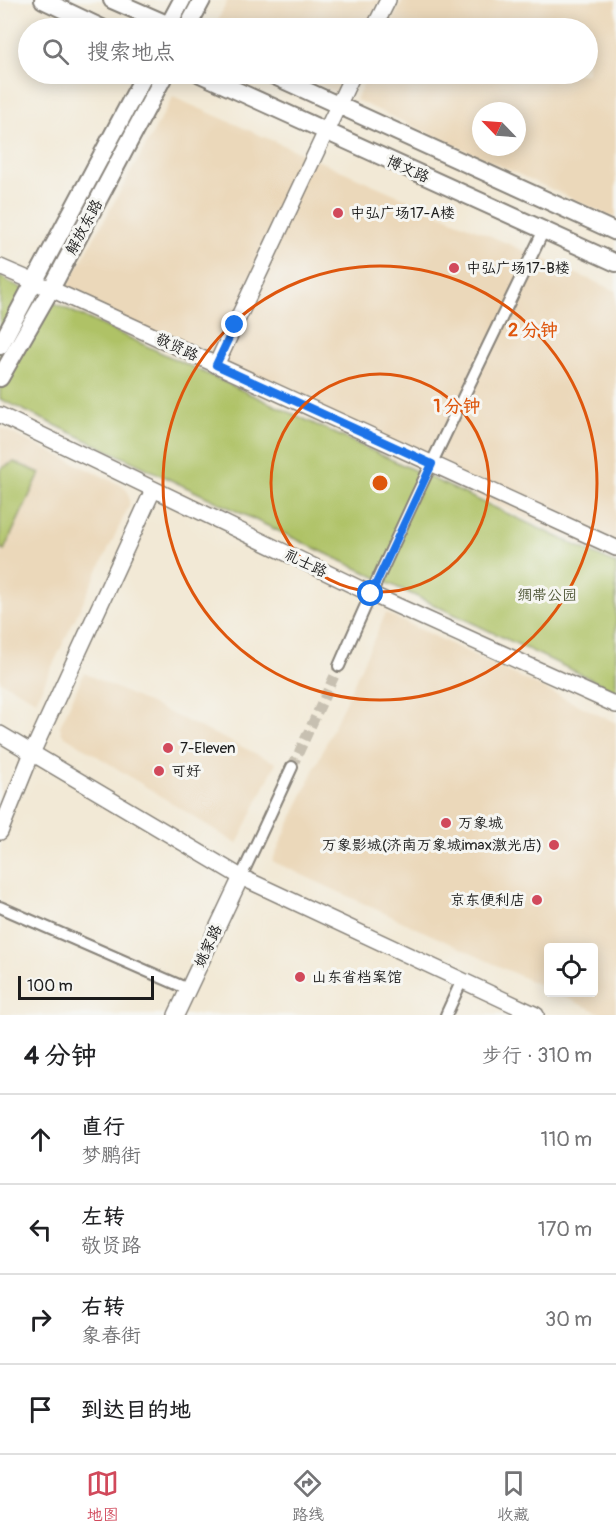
<!DOCTYPE html>
<html lang="zh">
<head>
<meta charset="utf-8">
<style>
  body { margin:0; font-family:Pangolin,"LXGW WenKai TC",sans-serif; background:#f6f6f6; color:#202124 }
  .controls { position:absolute; right:18px; bottom:18px; display:grid; overflow:hidden; border-radius:6px; box-shadow:0 3px 15px #0003 }
  .controls button { width:54px; height:54px; display:grid; place-items:center; padding:0; border:0; border-bottom:2px solid #e0e0e0; background:#fff; color:#202124; font:30px sans-serif }
  .compass { position:absolute; left:472px; top:102px; width:54px; height:54px; border-radius:50%; background:#fff; box-shadow:0 3px 15px #0003; rotate:295deg }
  .scale { position:absolute; left:18px; bottom:15px; width:136px; box-sizing:border-box; padding-left:6px; border:3px solid #1c1c1c; border-top:0; font-size:16px; line-height:21px; white-space:nowrap; color:#1c1c1c; -webkit-text-stroke:4px #f6f6f2; paint-order:stroke }
  .stop { position:absolute; width:18px; height:18px; margin:-14px; border:4px solid #1a73e8; border-radius:50%; background:#fff }
  .stop.end { background:#1a73e8; border-color:#fff; box-shadow:0 2px 6px #0008 }
  .list { margin:0; padding:0; list-style:none }
  h2 { display:flex; justify-content:space-between; align-items:center; height:78px; margin:0; padding:0 24px; font-size:26px }
  h2 small { font-size:20px; font-weight:400; color:#757577 }
  .list li { display:grid; grid-template-columns:39px 1fr auto; gap:18px; align-items:center; box-sizing:border-box; height:90px; padding:0 24px; border-top:2px solid #e0e0e0 }
  .list b { display:block; font-size:22px; white-space:nowrap }
  .list p { margin:0; font-size:20px; white-space:nowrap; color:#757577 }
  .list em { font-size:20px; font-style:normal; color:#757577 }
  .icon { flex:none; width:33px; height:33px; fill:none; stroke:currentColor; stroke-width:2; stroke-linecap:round; stroke-linejoin:round }
  .map { position:relative; flex:none; width:616px; height:1015px; overflow:hidden }
  .search { position:absolute; background:#fff; box-shadow:0 3px 15px #0003; left:18px; right:18px; top:18px; height:66px; display:flex; align-items:center; gap:15px; box-sizing:border-box; padding:0 21px; border-radius:33px; color:#757577; font-size:22px }
  .sheet { height:438px; background:#fff }
  nav { display:flex; justify-content:space-around; align-items:center; box-sizing:border-box; height:84px; border-top:2px solid #e0e0e0; background:#fff; font-size:16px; color:#757577 }
  nav a { display:grid; justify-items:center; gap:3px }
  nav .on { color:#d1495b }
  .map>svg:first-child { display:block }
  .built { fill:#ebd8ba; fill-rule:evenodd }
  .green { fill:#afc266; stroke:#666f41; stroke-width:1.5 }
  .lines { fill:none; stroke-linecap:round; stroke-linejoin:round }
  .street-tunnel { stroke:#c7c0b1; stroke-width:10; stroke-dasharray:10 5; stroke-linecap:butt }
  .street-casing { stroke:#878279; stroke-width:14 }
  .secondary-casing { stroke:#878279; stroke-width:18 }
  .primary-casing { stroke:#878279; stroke-width:20 }
  .street { stroke:#fff; stroke-width:10 }
  .secondary { stroke:#fff; stroke-width:15 }
  .primary { stroke:#fff; stroke-width:16 }
  .route { stroke:#1a73e8; stroke-width:8 }
  .ring { fill:none; stroke:#de560d; stroke-width:3 }
  .poi-dot { fill:#d1495b; stroke:#f6f6f2; stroke-width:2 }
  .labels { text-anchor:middle; stroke-width:6; stroke-linejoin:round; paint-order:stroke }
  .street-label { font-size:15px; fill:#1c1c1c; stroke:#f6f6f2 }
  .poi-label { font-size:15px; fill:#1c1c1c; stroke:#f6f6f2; text-anchor:start }
  .park-label { font-size:15px; fill:#4f5636; stroke:#f6f6f2 }
  .centre { fill:#de560d; stroke:#f6f6f2; stroke-width:3 }
  .ring-label { font-size:18px; text-anchor:middle; font-weight:bold; fill:#de560d; stroke:#f6f6f2; stroke-width:6; stroke-linejoin:round; paint-order:stroke }
</style>
</head>
<body>
<div class="map">
<svg width="616" height="1015" viewBox="0 0 616 1015">
  <rect width="100%" height="100%" fill="#f6f6f2"/>
  <filter id="ink" filterUnits="userSpaceOnUse"><feTurbulence type="fractalNoise" baseFrequency=".0167" numOctaves="2"/><feDisplacementMap in="SourceGraphic" scale="12" xChannelSelector="R" yChannelSelector="G"/><feConvolveMatrix kernelMatrix="1 2 1 2 8 2 1 2 1" color-interpolation-filters="sRGB"/></filter>
  <filter id="wash" filterUnits="userSpaceOnUse"><feTurbulence type="fractalNoise" baseFrequency=".008" numOctaves="4" result="noise"/><feDisplacementMap in="SourceGraphic" scale="24" xChannelSelector="R" yChannelSelector="G"/><feGaussianBlur stdDeviation="1.35" result="paint"/><feColorMatrix in="noise" values="0 0 0 0 0 0 0 0 0 0 0 0 0 0 0 0 0 1.4 0 .05"/><feComposite in="paint" operator="in"/></filter>
  <g filter="url(#wash)">
    <rect width="100%" height="100%" fill="#f2e9d6"/>
    <g class="built">
      <path d="M228,0H380L367,28H217L216,24Z"/>
      <path d="M403,0H616V219L356,100L368,74H588V28H389ZM481,111H517V147H481Z"/>
      <path d="M296,74H346L337,93Z"/>
      <path d="M173,97L616,291V561L61,297Z"/>
      <path d="M1,428L123,486L128,492L129,498V506L36,700L0,681Z"/>
      <path d="M386,613L616,723V1015H604L556,993H594V948H548V989L272,861Z"/>
      <path d="M84,673L276,763L237,844L62,734L60,726Z"/>
    </g>
    <g class="green">
      <path d="M0,276L9,282L616,564V691L0,399Z"/>
      <path d="M14,462L40,473L4,550L0,548V471L1,468Z"/>
    </g>
  </g>
  <g filter="url(#ink)">
    <g class="lines">
      <path class="street-tunnel" d="M292,767L339,666"/>
      <defs>
        <g id="street">
          <path d="M339,666C403,519 474,375 544,230"/>
          <path d="M241,877L292,767"/>
          <path d="M0,907L188,989"/>
          <path d="M446,1015L462,980"/>
        </g>
        <g id="secondary">
          <path d="M374,28L388,0"/>
          <path d="M0,267L51,289L616,548"/>
          <path d="M216,365L353,74"/>
          <path d="M0,415L371,594L616,705"/>
          <path d="M0,734L241,877L536,1015"/>
          <path d="M0,832L32,753L153,490"/>
          <path d="M176,1015L241,877"/>
        </g>
        <g id="primary">
          <path d="M43,0L102,28"/>
          <path d="M112,0L176,28"/>
          <path d="M167,28L182,0"/>
          <path d="M187,28L202,0"/>
          <path d="M200,74L616,263"/>
          <path d="M270,74L616,232"/>
          <path d="M0,346L145,74"/>
          <path d="M0,378L51,289L165,74"/>
        </g>
      </defs>
      <use href="#street" class="street-casing"/>
      <use href="#secondary" class="secondary-casing"/>
      <use href="#primary" class="primary-casing"/>
      <use href="#street" class="street"/>
      <use href="#secondary" class="secondary"/>
      <use href="#primary" class="primary"/>
    </g>
  </g>
  <g class="lines" filter="url(#ink)">
    <path class="route" d="M235,325L216,365L432,464L371,594"/>
  </g>
  <g class="ring">
    <circle cx="380" cy="483" r="109"/>
    <circle cx="380" cy="483" r="217"/>
  </g>
  <g class="poi-dot">
    <circle cx="338" cy="213" r="6"/>
    <circle cx="454" cy="268" r="6"/>
    <circle cx="168" cy="748" r="6"/>
    <circle cx="159" cy="771" r="6"/>
    <circle cx="446" cy="823" r="6"/>
    <circle cx="554" cy="845" r="6"/>
    <circle cx="537" cy="900" r="6"/>
    <circle cx="300" cy="977" r="6"/>
  </g>
  <g class="labels">
    <g class="street-label">
      <text transform="translate(408 169) rotate(24)" y="5">博文路</text>
      <text transform="translate(84 227) rotate(-62)" y="5">解放东路</text>
      <text transform="translate(177 347) rotate(25)" y="5">敬贤路</text>
      <text transform="translate(306 563) rotate(26)" y="5">礼士路</text>
      <text transform="translate(208 946) rotate(-65)" y="5">姚家路</text>
    </g>
    <g class="poi-label">
      <text x="350" y="218">中弘广场17-A楼</text>
      <text x="466" y="273">中弘广场17-B楼</text>
      <text x="180" y="753">7-Eleven</text>
      <text x="171" y="776">可好</text>
      <text x="458" y="828">万象城</text>
      <text x="542" y="850" text-anchor="end">万象影城(济南万象城imax激光店)</text>
      <text x="525" y="905" text-anchor="end">京东便利店</text>
      <text x="312" y="982">山东省档案馆</text>
    </g>
    <g class="park-label">
      <text x="547" y="600">绸带公园</text>
    </g>
  </g>
  <circle cx="380" cy="483" r="9" class="centre"/>
  <g class="ring-label">
    <text x="533" y="336">2 分钟</text>
    <text x="457" y="412">1 分钟</text>
  </g>
</svg>
<div class="controls">
<button><svg class="icon" aria-label="locate" viewBox="0 0 24 24"><circle cx="12" cy="12" r="6"/><path d="M12 2v4M12 18v4M2 12h4M18 12h4"/></svg></button>
</div>
<svg class="compass" viewBox="-18 -18 36 36"><path d="M0-13l5 13h-10z" fill="#e53935"/><path d="M0 13l5-13h-10z" fill="#757577"/></svg>
<div class="scale">100 m</div>
<div class="stop" style="left:371px;top:594px"></div>
<div class="stop end" style="left:235px;top:325px"></div>
<div class="search"><svg class="icon" aria-label="search" viewBox="0 0 24 24"><circle cx="10" cy="10" r="6"/><path d="M15 15l6 6"/></svg>搜索地点</div>
</div>
<section class="sheet">
<h2>4 分钟<small>步行 · 310 m</small></h2>
<ul class="list">
<li><svg class="icon" aria-label="ahead" viewBox="0 0 24 24"><path d="M12 20V5M6 11l6-6 6 6"/></svg><div><b>直行</b><p>梦鹏街</p></div><em>110 m</em></li>
<li><svg class="icon" aria-label="left" viewBox="0 0 24 24"><path d="M17 20v-9H6M10 6l-5 5 5 5"/></svg><div><b>左转</b><p>敬贤路</p></div><em>170 m</em></li>
<li><svg class="icon" aria-label="right" viewBox="0 0 24 24"><path d="M7 20v-9h11M14 6l5 5-5 5"/></svg><div><b>右转</b><p>象春街</p></div><em>30 m</em></li>
<li><svg class="icon" aria-label="arrive" viewBox="0 0 24 24"><path d="M6 21V4h12l-3 4 3 4H6"/></svg><div><b>到达目的地</b></div></li>
</ul>
</section>
<nav>
<a class="on"><svg class="icon" aria-label="map" viewBox="0 0 24 24"><path d="M3 6l6-2 6 2 6-2v14l-6 2-6-2-6 2zM9 4v14M15 6v14"/></svg>地图</a>
<a><svg class="icon" aria-label="directions" viewBox="0 0 24 24"><path d="M12 3l9 9-9 9-9-9zM9 14v-3h6M13 9l2 2-2 2"/></svg>路线</a>
<a><svg class="icon" aria-label="saved" viewBox="0 0 24 24"><path d="M7 4h10v16l-5-4-5 4z"/></svg>收藏</a>
</nav>
</body>
</html>
